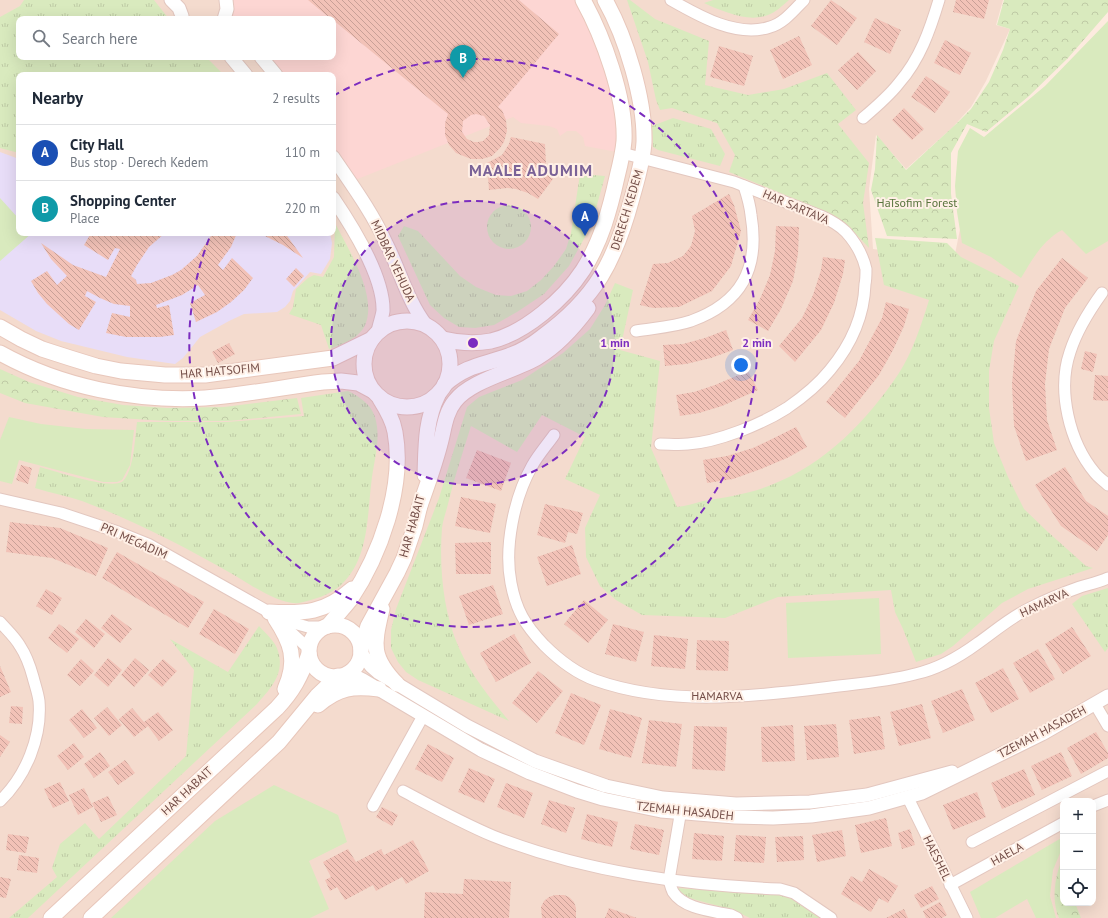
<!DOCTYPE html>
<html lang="en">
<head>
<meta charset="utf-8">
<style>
  body { margin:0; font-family:"PT Sans",sans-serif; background:#f6f6f7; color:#1f2937 }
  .controls { position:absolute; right:12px; bottom:12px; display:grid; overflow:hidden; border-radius:8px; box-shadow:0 4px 16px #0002 }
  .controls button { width:36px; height:36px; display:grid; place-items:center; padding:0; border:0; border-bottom:1px solid #e0e1e3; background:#fff; color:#1f2937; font:20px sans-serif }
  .you { position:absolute; left:741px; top:365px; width:14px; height:14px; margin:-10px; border:3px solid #fff; border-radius:50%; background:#1a73e8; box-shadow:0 0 0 6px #1a73e833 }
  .badge { display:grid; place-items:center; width:26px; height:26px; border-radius:50%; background:#ea4341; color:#fff; font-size:13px; font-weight:700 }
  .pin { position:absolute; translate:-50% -33px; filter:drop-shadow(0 1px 2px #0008) }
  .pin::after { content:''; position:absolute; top:21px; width:14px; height:12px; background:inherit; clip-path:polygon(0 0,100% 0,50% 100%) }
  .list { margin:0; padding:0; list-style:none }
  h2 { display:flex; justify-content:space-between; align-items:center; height:52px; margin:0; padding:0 16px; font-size:17px }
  h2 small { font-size:13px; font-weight:400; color:#747a83 }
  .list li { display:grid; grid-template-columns:26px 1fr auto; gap:12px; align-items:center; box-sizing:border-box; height:56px; padding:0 16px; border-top:1px solid #e0e1e3 }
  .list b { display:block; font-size:15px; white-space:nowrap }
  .list p { margin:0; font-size:13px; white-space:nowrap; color:#747a83 }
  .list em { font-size:13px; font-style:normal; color:#747a83 }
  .icon { flex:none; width:22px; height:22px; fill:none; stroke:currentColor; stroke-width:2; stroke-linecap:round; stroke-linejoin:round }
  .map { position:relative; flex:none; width:1108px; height:918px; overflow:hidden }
  .search { position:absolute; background:#fff; box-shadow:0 4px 16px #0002; left:16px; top:16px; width:320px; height:44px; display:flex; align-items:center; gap:10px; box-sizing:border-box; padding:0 14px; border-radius:8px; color:#747a83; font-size:15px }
  .panel { position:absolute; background:#fff; box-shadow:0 4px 16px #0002; left:16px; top:72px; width:320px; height:164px; border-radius:8px }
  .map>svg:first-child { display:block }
  .residential { fill:#f4dbce; fill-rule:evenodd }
  .commercial { fill:#fdd6d3 }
  .education { fill:#e8ddf8 }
  .green { fill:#d9eabe }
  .forest { fill:url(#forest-crowns) }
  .park { fill:url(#park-tufts) }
  .building { fill:url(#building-back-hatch); fill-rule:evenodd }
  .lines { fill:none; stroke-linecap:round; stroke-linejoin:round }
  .minor-casing { stroke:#e3c7bf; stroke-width:13 }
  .tertiary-casing { stroke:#e3c7bf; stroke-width:15 }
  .secondary-casing { stroke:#e8c7bb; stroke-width:17 }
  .minor { stroke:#fff; stroke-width:11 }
  .tertiary { stroke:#fff; stroke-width:13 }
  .secondary { stroke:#fff; stroke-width:15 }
  .ring { fill:none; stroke:#7b2cbf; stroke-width:2; stroke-dasharray:7 5 }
  .labels { text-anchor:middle; stroke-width:4; stroke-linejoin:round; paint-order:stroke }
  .park-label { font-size:12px; fill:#58743c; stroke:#fff0e6 }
  .street-label { font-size:12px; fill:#734d47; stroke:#fff0e6 }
  .district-label { font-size:16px; font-weight:bold; letter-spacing:1px; fill:#7a6297; stroke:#fff0e6 }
  .centre { fill:#7b2cbf; stroke:#fff0e6; stroke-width:2 }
  .ring-label { font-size:12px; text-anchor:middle; font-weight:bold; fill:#7b2cbf; stroke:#fff0e6; stroke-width:4; stroke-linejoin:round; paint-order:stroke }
</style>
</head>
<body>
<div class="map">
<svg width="1108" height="918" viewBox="0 0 1108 918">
  <defs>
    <pattern id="forest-crowns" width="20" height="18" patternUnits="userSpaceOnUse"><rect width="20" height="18" fill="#d9eabe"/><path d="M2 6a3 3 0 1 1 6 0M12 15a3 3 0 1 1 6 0" fill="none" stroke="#becaa5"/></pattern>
    <pattern id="park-tufts" width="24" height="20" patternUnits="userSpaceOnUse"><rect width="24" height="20" fill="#d9eabe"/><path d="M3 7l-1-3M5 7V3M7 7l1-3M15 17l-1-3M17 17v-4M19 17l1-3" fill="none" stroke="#becaa5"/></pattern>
    <pattern id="building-back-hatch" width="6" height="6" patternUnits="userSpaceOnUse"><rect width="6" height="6" fill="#f2c2b7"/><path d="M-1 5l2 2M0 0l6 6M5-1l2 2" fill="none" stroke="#c8a097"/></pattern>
  </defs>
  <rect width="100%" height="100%" fill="#fdebdf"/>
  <path class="residential" d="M0,0H1003L996,25L1010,29L986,81L971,107L953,127L906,169L876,135L869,189L873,249L954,259L976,150L1108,50V918H0ZM19,19H333V57H19ZM19,75H333V233H19ZM1063,801H1093V903H1063Z"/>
  <path class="commercial" d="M226,0H582L607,54L622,153L585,146L583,137L576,131H567L560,136L557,129L549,126L521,123L513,117L350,182L333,157V75H276L261,57H333V19H231L227,12Z"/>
  <path class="education" d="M0,152L19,159V233H330L332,243L330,259L321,274L310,272L293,291L290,301L285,307L277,312L244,314L229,321L200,337L183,358L175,364L127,357L61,341L36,331L0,310Z"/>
  <g class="green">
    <path d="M1108,21V241L1086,254L1062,230C1042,241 1032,260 1021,278L991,257L962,243L957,212L955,186L958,151L970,128L984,137L1045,86Z"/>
    <path d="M0,198L19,219V233H32L0,261Z"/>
    <path d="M9,417L41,424L86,429L134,430L130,465L122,480L117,482H103L19,460L12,484L0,481V440Z"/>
    <path d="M879,598L881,654L788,658L786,603Z"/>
    <path d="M274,785L338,815L347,842L309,861L329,909L310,918H111L215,821Z"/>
    <path d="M1063,837V846L1053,870L1050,896L1056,918H1036L1027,899L995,918H981L970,892Z"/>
  </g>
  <g class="forest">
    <path d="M627,0H630L655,19L709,41L705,85L748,95L784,89L827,73L856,110L838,124L869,163L863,203L869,248L854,232L812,206L729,172L735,155L717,123L672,108L660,110L656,100L648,62Z"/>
    <path d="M1004,0H1108V12L1068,58L1029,96L986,132L967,124L951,153V194L957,239L887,236L871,190L875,169L877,135L906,170L956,124L971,109L989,82L1003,50L1010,29L997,25Z"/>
    <path d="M0,369L29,382L78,397L123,405L167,408L224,407L297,398L301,414L228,421H166L103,417L25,403L0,393Z"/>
    <path d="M1063,857V903H1075L1081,918H1059C1051,899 1055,875 1063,857Z"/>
  </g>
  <g class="park">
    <path d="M24,0H154L169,19H19V57H206L224,75H153L150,72H144L134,75H19V153L0,148V17L20,6Z"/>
    <path d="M713,0H789C782,6 776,12 768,15C748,23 722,11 704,3Z"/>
    <path d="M673,118L711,129L725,154L720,166L658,150L653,147L652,126Z"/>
    <path d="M580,174L605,176L595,212L585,237L569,266L544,294L517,312L494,325L475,328L459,327L444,318L430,305L398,236L404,226L418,231L460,276L476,287L496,295L511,296L527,291L541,280L554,266L566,249L571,233Z"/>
    <circle cx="509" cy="227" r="22"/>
    <path d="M335,223C348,249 381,300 363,329C355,340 341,345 329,349L321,325L289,314L293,307L296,289L308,278L314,275L323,277L334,257Z"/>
    <path d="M875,238L947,243L961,257L1019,286L994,341L989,371V408L994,443L1008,477L1024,509L1048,532L1086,566L1093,568L1028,589L1002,603L953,646L941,654L916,662L903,629L895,612L891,590L778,597L725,618L642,615L616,600L600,586L586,557L585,528L600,495L565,479L585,437L542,415L517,452L471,426C463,452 454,478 448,504C446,512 443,520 442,528C439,567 443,612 459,648C471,675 490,698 509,721L418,680L406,672L398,662L391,648V630L396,609L439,498L467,407L479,397L522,380L563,353L590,329L605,305L615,283L633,290L620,350L660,361L651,448L677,507C686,506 695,503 703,501C726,497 749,494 771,485C825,464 867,421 899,373C912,353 922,323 929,300L884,285Z"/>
    <path d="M348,391C360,397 371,404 375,417C381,437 375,457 372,477C367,513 370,558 341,585C330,595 313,600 299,603C282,606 249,584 234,575C185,547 135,521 82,501C67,496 51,493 35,488L40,467C55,471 113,491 123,481C134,470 135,437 137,422H227L304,416L301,398Z"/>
    <path d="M1108,588V648L1105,652L1072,604L1082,596Z"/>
    <path d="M259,626C265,633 276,642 278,651C285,674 271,688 257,704L28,918H9L57,877L52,868L60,844L85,823L99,839L186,756L194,670L170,639L228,672Z"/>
    <path d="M677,888L779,895L791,898L820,918H750L733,910L689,898L682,893Z"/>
  </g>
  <g class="building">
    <path d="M308,0H519L559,34L498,107L502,110L506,120L507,131L504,142L500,148L492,156L482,159H471L456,153L449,145L445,135V123L448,114L333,20V19H331ZM476,114L484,116L490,125L489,135L483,141L478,142H474L467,139L462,132L463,121L471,115Z"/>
    <path d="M831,0L857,18L837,45L811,26Z"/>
    <path d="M956,0H989L984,19L953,12Z"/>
    <path d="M875,18L901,30L890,54L864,42Z"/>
    <path d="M799,36L812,65L783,79L770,50Z"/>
    <path d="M945,40L971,53L960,75L934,63Z"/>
    <path d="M719,46L753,56L744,86L710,77Z"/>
    <path d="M858,52L876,71L857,90L838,70Z"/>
    <path d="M926,76L950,92L935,113L911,97Z"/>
    <path d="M904,108L924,129L912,140L892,120Z"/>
    <path d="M511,137L545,144L546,165L553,179L538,199L528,193L516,189L507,188L489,190L487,163L502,155L509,144Z"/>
    <path d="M729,194L734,205L741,231L731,266L712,291L679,307L653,308L640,305L653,264L668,263L683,256L691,246L695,231L692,216Z"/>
    <path d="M776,226L799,227L798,254L793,281L781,309L768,331L748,320L760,299L770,275L775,251Z"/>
    <path d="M91,233H165L149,247L137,265L131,276L136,280L137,284L151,283L172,275L181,270L197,256L213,233H237L231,247L218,265L223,270L232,258L253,278L244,290L231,302L217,312L196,322L190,303L205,295L198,285L182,295L156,305L157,308L169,305L174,335L160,337H126L106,333L112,313L130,317V306L114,304L100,298L87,291L85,296L96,302L79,330L69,324L47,304L38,293L31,281L47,271L57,285L67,276L51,259L41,243L73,265L106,277L120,249L115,248L108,260L84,245Z"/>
    <path d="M259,233H285L303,258L283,245Z"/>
    <path d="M823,257L845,260L843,274L834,303L821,330L795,362L779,346L802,318L813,295L821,270Z"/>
    <path d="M1062,258L1088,278L1065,308L1049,349L1045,384L1047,420L1057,450L1026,461L1014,426L1012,384L1016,341L1036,291Z"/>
    <path d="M296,268L304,276L294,287L286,279Z"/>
    <path d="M886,302L909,309L904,326L893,350L879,375L845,418L826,402L859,361L882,318Z"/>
    <path d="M726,330L733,350L711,358L686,364L665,366L663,345L683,344L705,338Z"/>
    <path d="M229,343L235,354L218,363L212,352Z"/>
    <path d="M1085,351L1097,354L1093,372L1081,369Z"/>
    <path d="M748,371L758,390L722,406L699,413L680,416L676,395L694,392L715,385Z"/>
    <path d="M1095,375L1108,376V401L1093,400Z"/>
    <path d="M796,427L807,447L787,458L761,469L733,479L707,483L703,460L727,456L753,448L776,437Z"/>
    <path d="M477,450L511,463L501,491L466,478Z"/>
    <path d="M21,465L32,468L28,484L16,480Z"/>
    <path d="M1065,467L1086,501L1108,516V535L1097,551L1061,526L1035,485Z"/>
    <path d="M461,497L496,504L490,533L455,526Z"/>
    <path d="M545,504L583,513L577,534L568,532L565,543L537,535Z"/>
    <path d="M10,522L60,528L108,548L96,576L52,558L6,552Z"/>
    <path d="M491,542V574H456L455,543Z"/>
    <path d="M572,545L581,574L547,586L537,557Z"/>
    <path d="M117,552L204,602L188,628L102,578Z"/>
    <path d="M493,585L503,614L469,625L459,596Z"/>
    <path d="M46,589L62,598L52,615L36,606Z"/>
    <path d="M584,600L608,620L588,643L564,624Z"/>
    <path d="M214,609L249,629L235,654L199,634Z"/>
    <path d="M112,614L132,629L120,643L101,628Z"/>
    <path d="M86,619L105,634L94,648L75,632Z"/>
    <path d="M59,624L79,639L67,653L48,638Z"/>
    <path d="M613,624L644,632L636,662L605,654Z"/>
    <path d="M1072,627L1091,656L1063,674L1045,644Z"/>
    <path d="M514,634L531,663L496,682L480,653Z"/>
    <path d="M654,635L688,639L685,669L651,666Z"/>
    <path d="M697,640L729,641L728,671L696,670Z"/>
    <path d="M1038,649L1055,679L1030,693L1013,663Z"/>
    <path d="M108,658L122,670L108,687L94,675Z"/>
    <path d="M135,658L149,670L134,687L121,675Z"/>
    <path d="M81,659L94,671L80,686L67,675Z"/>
    <path d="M163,659L177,671L162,687L148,675Z"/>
    <path d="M0,666L11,692L0,697Z"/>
    <path d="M1003,668L1019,699L991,713L975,683Z"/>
    <path d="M538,671L563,691L537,723L512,703Z"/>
    <path d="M962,689L975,720L943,733L931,701Z"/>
    <path d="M571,693L601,705L584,745L555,733Z"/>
    <path d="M922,704L931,738L899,746L890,712Z"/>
    <path d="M11,706L23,707L22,724L9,723Z"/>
    <path d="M107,707L122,725L109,736L94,718Z"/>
    <path d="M132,708L144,722L158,712L173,730L159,741L148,726L134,737L119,719Z"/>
    <path d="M82,709L97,728L84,738L69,720Z"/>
    <path d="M610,709L642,718L631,758L599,749Z"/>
    <path d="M880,716L885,749L854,754L849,720Z"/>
    <path d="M649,720L682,724L676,767L642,763Z"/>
    <path d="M836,724L839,757L807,760L804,726Z"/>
    <path d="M793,725L795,761L762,762L761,727Z"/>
    <path d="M694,726L727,727L725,771L692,769Z"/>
    <path d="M1096,732L1108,753V758L1081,774L1067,748Z"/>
    <path d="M0,735L10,742L0,757Z"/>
    <path d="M74,743L84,757L68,770L57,756Z"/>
    <path d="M428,744L454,758L442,782L415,769Z"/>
    <path d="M100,752L110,766L94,778L84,764Z"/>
    <path d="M1061,752L1072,776L1042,790L1031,766Z"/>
    <path d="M125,760L135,773L118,785L108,772Z"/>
    <path d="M469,768L495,779L484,803L458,792Z"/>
    <path d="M1024,769L1035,795L1002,809L991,783Z"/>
    <path d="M60,782L69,801L53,808L44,789Z"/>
    <path d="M506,783L533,793L524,818L497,807Z"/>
    <path d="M84,788L93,807L78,815L69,795Z"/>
    <path d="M977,792L986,817L953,830L943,805Z"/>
    <path d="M108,796L117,815L101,822L92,803Z"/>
    <path d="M549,800L575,808L566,833L541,824Z"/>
    <path d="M382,807L398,815L392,826L376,817Z"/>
    <path d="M587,814L618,822L612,847L581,839Z"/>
    <path d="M886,818L892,846L861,853L855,825Z"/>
    <path d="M635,824L664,830L659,855L630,849Z"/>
    <path d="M910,829L915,845L902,849L898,833Z"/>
    <path d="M842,830L846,856L817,862L812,835Z"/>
    <path d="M694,833L724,836L722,861L692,859Z"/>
    <path d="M8,834L29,837L26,853L6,850Z"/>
    <path d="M736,835L766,837L764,863L734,861Z"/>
    <path d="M803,836L804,860L777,862L775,837Z"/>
    <path d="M413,840L429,871L406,884L402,877L376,891L373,885L345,900L337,887L330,891L325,880L331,877L323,862L348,849L356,862L381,849L384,855Z"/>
    <path d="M19,855L39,858L37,873L17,870Z"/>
    <path d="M869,869L898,886L888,903L879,898L871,912L841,894L851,876L862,882Z"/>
    <path d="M0,877L11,879L6,898L0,897Z"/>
    <path d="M464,879L511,882L509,918H424L425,892L463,894Z"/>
    <path d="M932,886L939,899L921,908L914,895Z"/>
    <path d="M555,895H564L569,897L574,902L576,908V918H542L541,907L544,901L549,897Z"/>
    <path d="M940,902L947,915L942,918H926L923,911Z"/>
    <path d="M609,908L637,918H605Z"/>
    <path d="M904,909L908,918H886Z"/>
  </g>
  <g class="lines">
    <defs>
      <g id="minor">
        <path d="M671,0C699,16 737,38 770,27C784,23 794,10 804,0"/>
        <path d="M863,118C876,107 889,96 899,83C920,59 930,30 939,0"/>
        <path d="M622,153L734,182L821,216C830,220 839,225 846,232C855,242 863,256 866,269C866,274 866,280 865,284C864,316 850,346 830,370C818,385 803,397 787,408C762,424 718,442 688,444C679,445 669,444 660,444"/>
        <path d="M1102,293C1089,311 1077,330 1070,352C1057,390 1069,442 1095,473C1098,477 1104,481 1108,485"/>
        <path d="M636,331C654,328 673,327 691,321C741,303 760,269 751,215C750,205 747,195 744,186"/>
        <path d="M554,435C547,445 538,455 532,466C514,498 504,547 511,583C516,610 525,625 544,645C558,659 576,673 595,680C668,706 749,697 823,688C854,684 885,682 915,674C938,669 959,657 978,643C995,631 1011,617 1030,608C1046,600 1063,593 1080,587C1090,584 1099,582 1108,578"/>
        <path d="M0,499L61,513L118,532L148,544L283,620L308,627H323"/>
        <path d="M0,622C7,630 15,637 20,646C26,655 30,666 33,677C35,685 38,693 39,701C42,737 26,776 0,801"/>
        <path d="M280,622L309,649"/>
        <path d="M1095,704L1108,726"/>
        <path d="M403,791C433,807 462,823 493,836C584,872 683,885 780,889L794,893L831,918"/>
        <path d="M908,798L967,918"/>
        <path d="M682,804L669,880C670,883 671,888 673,892C684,909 712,911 731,915L737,918"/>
        <path d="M373,806L423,716"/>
        <path d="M1093,806L1108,800"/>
        <path d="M972,842L1108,771"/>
        <path d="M950,885L1063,823"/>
      </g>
      <g id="tertiary">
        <path d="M171,0L179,8L182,16"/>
        <path d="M224,19L227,9L226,0"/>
        <path d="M231,57L246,75"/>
        <path d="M261,57L276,75"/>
        <path d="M333,157C352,185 372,212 386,243C400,270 407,300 426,325"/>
        <path d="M333,198C352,226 384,277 383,311C382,318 379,325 378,332"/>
        <path d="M360,652L371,666L379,673L467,726L535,761L606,786L663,798L736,804L810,802L867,795L952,772"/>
        <path d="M344,675L355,676L363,680L481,750L530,773L577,791L603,799L661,811L735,817L773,818L811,816L869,808L922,793L1042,734L1108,696"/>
      </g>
      <g id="secondary">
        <circle cx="407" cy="364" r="43"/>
        <path d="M0,327L21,339L42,349L70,358L96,366L121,371L165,375H205L333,358L372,339"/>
        <path d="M443,339C459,343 474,344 491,341C525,333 564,299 583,270C601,242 610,209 617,177C620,165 623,153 624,141C626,99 603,36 583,0"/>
        <path d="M0,353C61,387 136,402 205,398C245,395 284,387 323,382L341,381L358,383L373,391"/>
        <path d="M445,384C467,365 483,365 508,356C520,352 532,345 542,337C596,298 615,261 632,198C637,180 643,161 644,142C645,100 626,37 605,0"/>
        <path d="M425,475C426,447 425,421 438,395"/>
        <path d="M418,511C426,489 434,467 440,444C444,430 445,413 455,401C471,380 515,371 538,357C558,345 574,327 588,308"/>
        <path d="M382,609C374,644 370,656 397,684"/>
        <path d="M269,612C304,614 325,613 352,589"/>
        <path d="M275,618C291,642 298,660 285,689"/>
        <circle cx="335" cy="651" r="26"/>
        <path d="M328,626C335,617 343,609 350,600C380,555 405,487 395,432C393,420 387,410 380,399"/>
        <path d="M361,649L368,626L397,573L404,558L415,526L421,501"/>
        <path d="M318,705C339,687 353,686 379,689"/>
        <path d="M51,918L277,708C293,691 301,676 309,654"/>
        <path d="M91,918L279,742L317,696L338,676"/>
      </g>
    </defs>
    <use href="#minor" class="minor-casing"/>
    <use href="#tertiary" class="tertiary-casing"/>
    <use href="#secondary" class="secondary-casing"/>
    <use href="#minor" class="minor"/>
    <use href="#tertiary" class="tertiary"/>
    <use href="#secondary" class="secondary"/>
  </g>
  <circle cx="473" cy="343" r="142" fill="#7b2cbf" fill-opacity=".12"/>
  <g class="ring">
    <circle cx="473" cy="343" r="142"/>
    <path d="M333 96A284 284 0 1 1 211 234"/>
  </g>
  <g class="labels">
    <g class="park-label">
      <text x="917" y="207">HaTsofim Forest</text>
    </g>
    <g class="street-label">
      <text transform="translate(796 207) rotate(23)" y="4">HAR SARTAVA</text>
      <text transform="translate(627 210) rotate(-73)" y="4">DERECH KEDEM</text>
      <text transform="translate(393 261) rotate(65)" y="4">MIDBAR YEHUDA</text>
      <text transform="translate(220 371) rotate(-5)" y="4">HAR HATSOFIM</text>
      <text transform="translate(412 526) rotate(-74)" y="4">HAR HABAIT</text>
      <text transform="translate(134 541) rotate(24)" y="4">PRI MEGADIM</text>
      <text transform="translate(1044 603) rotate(-25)" y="4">HAMARVA</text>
      <text x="717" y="700">HAMARVA</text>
      <text transform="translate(1042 732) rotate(-28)" y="4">TZEMAH HASADEH</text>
      <text transform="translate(187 791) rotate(-43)" y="4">HAR HABAIT</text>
      <text transform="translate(685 811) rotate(6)" y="4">TZEMAH HASADEH</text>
      <text transform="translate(1007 854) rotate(-29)" y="4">HAELA</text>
      <text transform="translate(937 858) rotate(64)" y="4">HAESHEL</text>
    </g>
    <g class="district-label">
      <text x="531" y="176">MAALE ADUMIM</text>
    </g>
  </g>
  <circle cx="473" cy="343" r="6" class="centre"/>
  <g class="ring-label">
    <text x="615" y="347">1 min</text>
    <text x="757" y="347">2 min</text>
  </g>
</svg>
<div class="controls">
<button>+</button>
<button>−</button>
<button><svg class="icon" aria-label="locate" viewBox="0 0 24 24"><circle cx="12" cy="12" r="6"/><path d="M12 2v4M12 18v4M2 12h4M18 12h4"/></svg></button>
</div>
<div class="you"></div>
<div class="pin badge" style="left:585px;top:236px;background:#1a4fb4">A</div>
<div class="pin badge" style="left:463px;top:78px;background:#0f9aa8">B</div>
<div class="search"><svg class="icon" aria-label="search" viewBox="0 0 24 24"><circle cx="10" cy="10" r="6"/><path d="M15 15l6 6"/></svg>Search here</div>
<section class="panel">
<h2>Nearby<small>2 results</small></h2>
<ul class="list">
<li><span class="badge" style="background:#1a4fb4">A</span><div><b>City Hall</b><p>Bus stop · Derech Kedem</p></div><em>110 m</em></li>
<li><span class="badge" style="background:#0f9aa8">B</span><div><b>Shopping Center</b><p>Place</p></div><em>220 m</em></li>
</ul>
</section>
</div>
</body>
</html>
